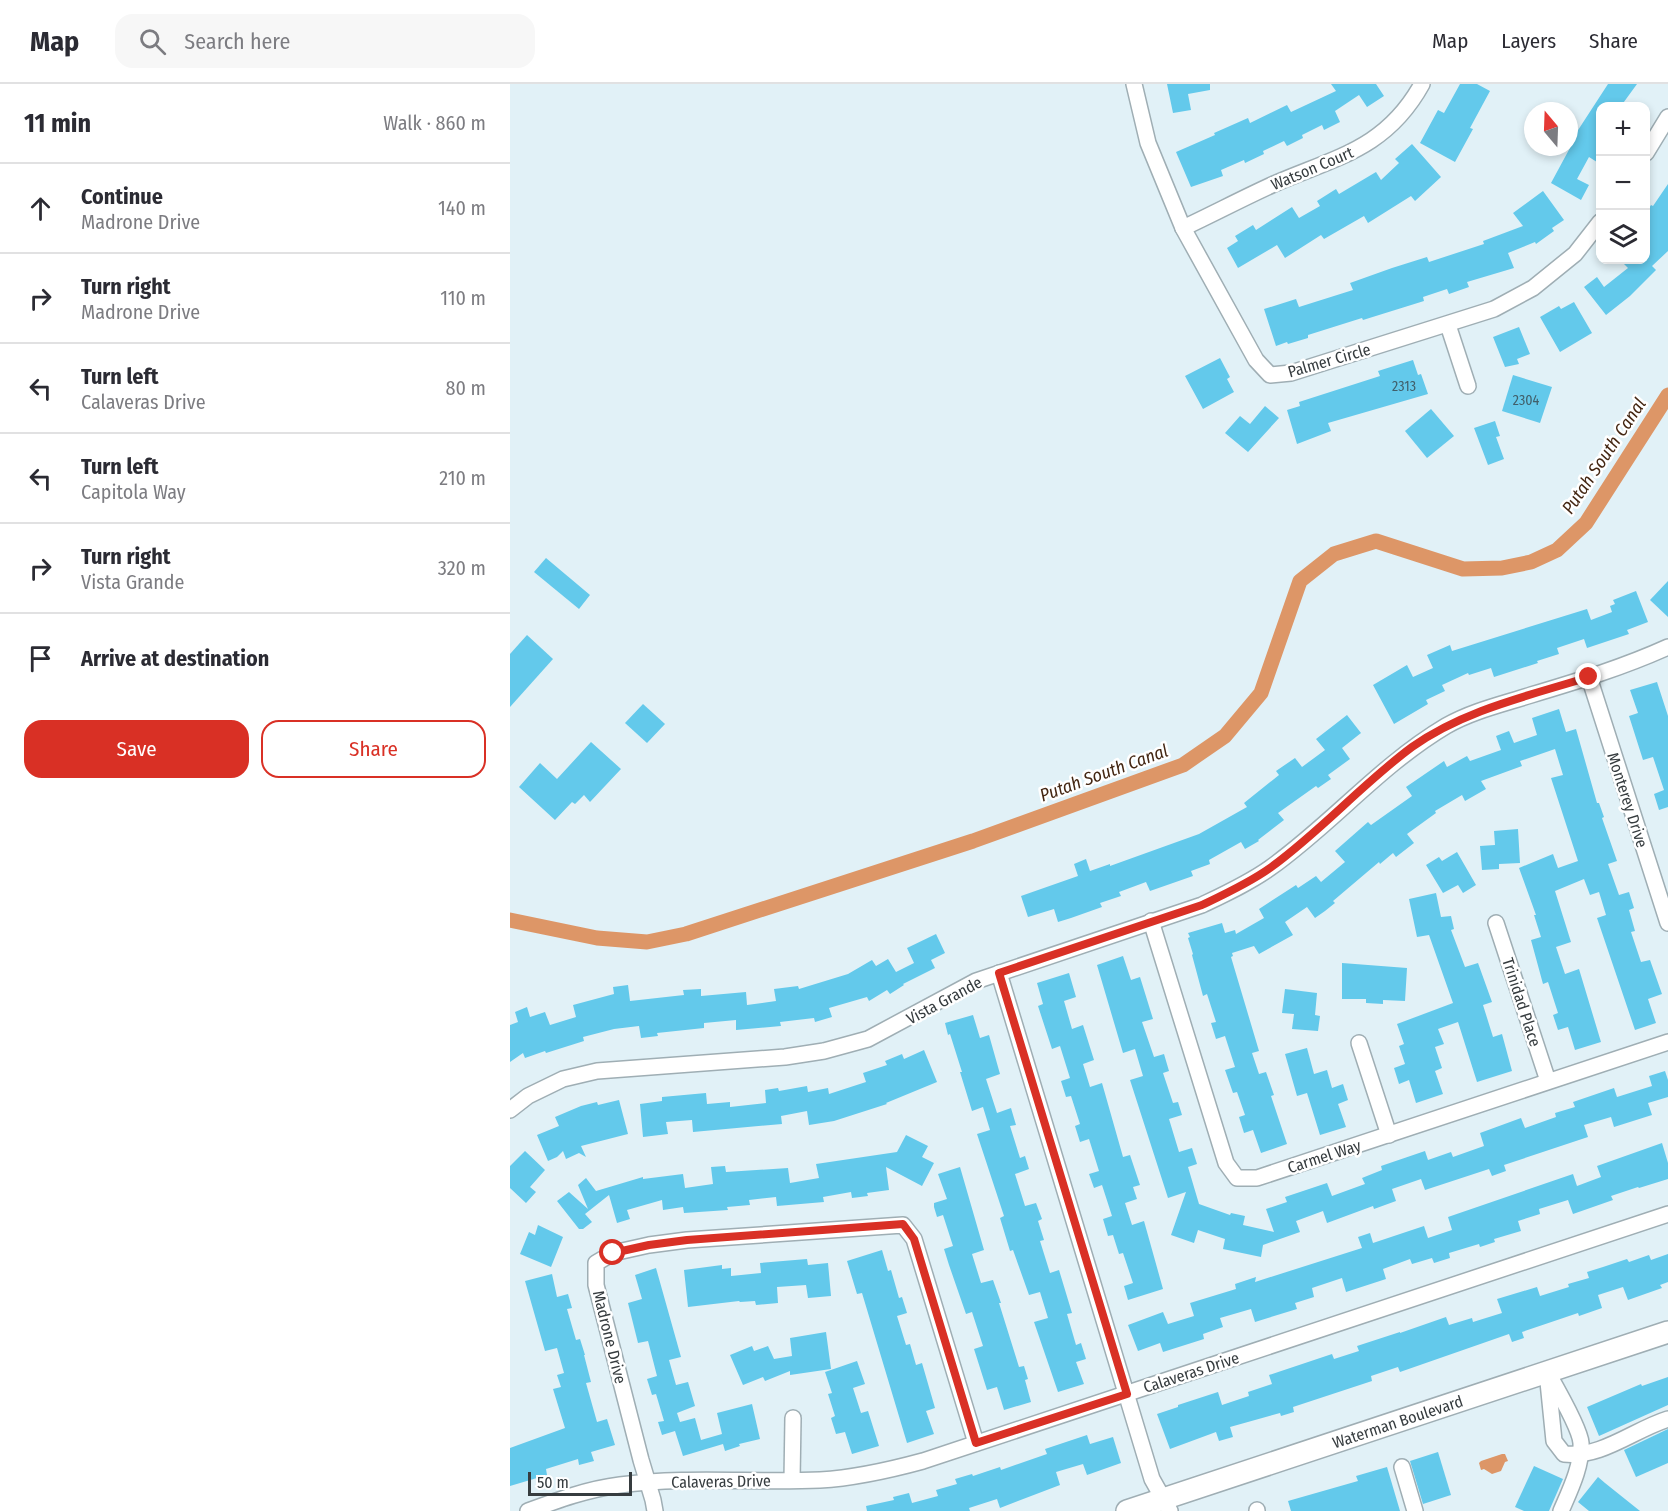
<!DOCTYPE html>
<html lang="en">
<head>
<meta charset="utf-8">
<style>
  body { margin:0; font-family:"Fira Sans Condensed",sans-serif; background:#f7f7f7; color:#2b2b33 }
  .controls { position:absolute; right:18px; top:18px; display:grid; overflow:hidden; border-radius:12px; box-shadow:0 3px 9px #0003 }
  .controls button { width:54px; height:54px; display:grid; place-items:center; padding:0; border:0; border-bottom:2px solid #e1e1e2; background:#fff; color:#2b2b33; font:30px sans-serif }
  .compass { position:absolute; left:1014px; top:18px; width:54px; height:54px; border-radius:50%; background:#fff; box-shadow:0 3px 9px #0003; rotate:341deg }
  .scale { position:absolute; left:18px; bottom:15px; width:104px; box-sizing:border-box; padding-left:6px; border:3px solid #363c3f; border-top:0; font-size:16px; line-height:21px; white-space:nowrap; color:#363c3f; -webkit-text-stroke:4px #fff; paint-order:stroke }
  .stop { position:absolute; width:18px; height:18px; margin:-14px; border:4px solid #d93025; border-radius:50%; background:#fff }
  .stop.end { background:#d93025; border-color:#fff; box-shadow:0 2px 6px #0008 }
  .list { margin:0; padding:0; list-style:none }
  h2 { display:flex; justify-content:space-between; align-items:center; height:78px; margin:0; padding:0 24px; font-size:26px }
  h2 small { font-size:20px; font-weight:400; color:#7c7c81 }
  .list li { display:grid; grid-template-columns:39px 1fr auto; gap:18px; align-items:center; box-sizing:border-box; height:90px; padding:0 24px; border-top:2px solid #e1e1e2 }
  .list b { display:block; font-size:22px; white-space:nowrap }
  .list p { margin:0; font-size:20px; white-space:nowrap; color:#7c7c81 }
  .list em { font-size:20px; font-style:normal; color:#7c7c81 }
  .actions { display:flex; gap:12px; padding:18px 24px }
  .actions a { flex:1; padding:14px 0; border:2px solid #d93025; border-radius:18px; text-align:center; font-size:21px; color:#d93025 }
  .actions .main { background:#d93025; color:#fff }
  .icon { flex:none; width:33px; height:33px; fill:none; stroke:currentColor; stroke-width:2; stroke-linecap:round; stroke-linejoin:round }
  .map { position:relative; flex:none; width:1158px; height:1427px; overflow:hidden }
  header { display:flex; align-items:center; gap:36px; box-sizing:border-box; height:84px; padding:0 30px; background:#fff; border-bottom:2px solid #e1e1e2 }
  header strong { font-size:28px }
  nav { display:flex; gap:33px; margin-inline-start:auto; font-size:21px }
  .search { width:420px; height:54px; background:#f7f7f7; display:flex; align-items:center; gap:15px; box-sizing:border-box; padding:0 21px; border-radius:18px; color:#7c7c81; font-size:22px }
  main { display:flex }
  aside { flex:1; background:#fff }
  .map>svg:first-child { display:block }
  .water { fill:#dd9667 }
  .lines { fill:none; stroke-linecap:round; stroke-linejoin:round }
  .canal { stroke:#dd9667; stroke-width:15 }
  .building { fill:#63c9eb }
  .street-casing { stroke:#9faeb4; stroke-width:18 }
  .secondary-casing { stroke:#9faeb4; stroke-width:24 }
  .street { stroke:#fff; stroke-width:15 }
  .secondary { stroke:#fff; stroke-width:21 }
  .route { stroke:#d93025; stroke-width:8 }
  .labels { text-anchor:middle; stroke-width:5; stroke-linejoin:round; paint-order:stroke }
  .number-label { font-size:14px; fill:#415f6a }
  .street-label { font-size:16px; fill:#363c3f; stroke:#fff }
  .water-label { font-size:18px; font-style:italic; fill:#442713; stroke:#fff }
</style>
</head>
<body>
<header>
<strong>Map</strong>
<div class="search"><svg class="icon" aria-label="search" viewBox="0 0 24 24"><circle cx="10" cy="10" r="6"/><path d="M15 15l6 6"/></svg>Search here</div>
<nav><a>Map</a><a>Layers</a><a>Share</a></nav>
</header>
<main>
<aside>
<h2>11 min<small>Walk · 860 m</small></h2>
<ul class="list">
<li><svg class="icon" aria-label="ahead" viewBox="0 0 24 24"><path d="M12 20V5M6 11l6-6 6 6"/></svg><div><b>Continue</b><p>Madrone Drive</p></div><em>140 m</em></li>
<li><svg class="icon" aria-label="right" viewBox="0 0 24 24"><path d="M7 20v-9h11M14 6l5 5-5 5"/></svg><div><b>Turn right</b><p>Madrone Drive</p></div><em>110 m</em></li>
<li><svg class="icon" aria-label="left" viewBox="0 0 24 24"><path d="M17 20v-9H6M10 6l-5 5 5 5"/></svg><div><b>Turn left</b><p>Calaveras Drive</p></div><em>80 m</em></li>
<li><svg class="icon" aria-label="left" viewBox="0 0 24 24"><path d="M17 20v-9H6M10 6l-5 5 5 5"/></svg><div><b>Turn left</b><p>Capitola Way</p></div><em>210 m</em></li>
<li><svg class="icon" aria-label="right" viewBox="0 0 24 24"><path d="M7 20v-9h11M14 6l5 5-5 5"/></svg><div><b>Turn right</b><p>Vista Grande</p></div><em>320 m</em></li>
<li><svg class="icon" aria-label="arrive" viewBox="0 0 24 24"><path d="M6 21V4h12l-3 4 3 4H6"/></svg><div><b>Arrive at destination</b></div></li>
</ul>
<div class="actions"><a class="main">Save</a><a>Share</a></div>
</aside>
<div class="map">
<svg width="1158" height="1427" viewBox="0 0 1158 1427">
  <rect width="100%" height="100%" fill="#e1f1f7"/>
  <path class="water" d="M992,1370H995L998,1377L995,1378L991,1387L982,1390L974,1385L971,1386L969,1379L971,1377Z"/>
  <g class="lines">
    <path class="canal" d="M0,836L87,854L137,858L176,850L463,757L673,681L715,652L751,609L790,497L824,470L866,457L953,485L992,484L1021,478L1047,466L1076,439L1158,311"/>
  </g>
  <g class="building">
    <path d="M657,0H700V6L678,10L681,26L663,29Z"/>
    <path d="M821,0H866L874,12L857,23L849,11L825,27L830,38L814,46L812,41L792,51L793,54L777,62L774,57L753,67L754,70L735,79L734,76L711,86L713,92L681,103L666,68L705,51L704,49L738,34L740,39L777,21L781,28L826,7Z"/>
    <path d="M950,0H967L980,7L960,44L963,45L945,78L910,59L928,26L934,29Z"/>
    <path d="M1098,0H1127L1111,22H1090V80L1079,73L1067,95L1079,101L1071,116L1041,99L1061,62L1059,60Z"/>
    <path d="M902,60L931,93L905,117L901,112L858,139L854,132L814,155L811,151L775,174L767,161L728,184L717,164L728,157L725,152L743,141L746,146L782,123L789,134L810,122L807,117L826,105L829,110L866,88L871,96L889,79L885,75Z"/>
    <path d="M1158,100V167L1142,182L1146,186L1120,212L1096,231L1074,203L1087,193L1094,203L1118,184L1110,176H1136V129L1141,121L1143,122Z"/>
    <path d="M1033,107L1054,136L1042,144L1044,147L1026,160L1025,158L998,169L1004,184L957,198L959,203L939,210L937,205L913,213L914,217L853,236L852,234L798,251V254L778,260L777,258L766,262L754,225L786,215L789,223L843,206L840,199L882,184L917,173L919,178L974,160L973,157L1013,142L1003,129Z"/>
    <path d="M1064,218L1082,249L1050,268L1030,233L1049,222L1051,225Z"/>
    <path d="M1009,243L1020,270L1007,275L1009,280L995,283L983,253Z"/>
    <path d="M710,274L720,293L717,295L724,308L693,325L675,292Z"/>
    <path d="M903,276L908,291L911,290L918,310L818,339L821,347L787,360L777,326L790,322L789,318L870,292L868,287Z"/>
    <path d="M1003,291L1042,303L1030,339L992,327Z"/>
    <path d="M755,322L769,334L738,368L715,349L730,332L740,340Z"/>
    <path d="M921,325L944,352L917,374L895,347Z"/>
    <path d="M985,337L990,352L986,353L994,375L978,381L964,344Z"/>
    <path d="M36,474L80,511L69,525L24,488Z"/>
    <path d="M1158,497V533L1140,516Z"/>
    <path d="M1126,507L1138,538L1117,546L1119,550L1077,564L1074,555L1047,564L1049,570L1027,577L1028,579L984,593L981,584L959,591L958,589L932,601L935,607L916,616L918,620L884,640L863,601L897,581L903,593L923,584L917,571L940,561L942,567L1077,525L1081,536L1102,528L1100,522L1105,520L1103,516Z"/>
    <path d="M17,551L43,575L0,623V570Z"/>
    <path d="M1147,598L1158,632V723L1149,726L1144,710L1154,706L1143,673L1133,676L1119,632L1128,629L1120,606Z"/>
    <path d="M133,620L155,640L137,659L115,639Z"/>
    <path d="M1049,625L1056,648L1066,645L1087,719H1089L1094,733L1092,734L1107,777L1098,780L1109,811L1119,808L1124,824L1119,826L1125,847L1121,848L1131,878L1140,876L1152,910L1138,915L1146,939L1125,946L1087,834L1096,831L1089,808L1080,811L1074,795L1045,807L1061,858L1046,863L1055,890L1069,885L1091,958L1065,966L1058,943L1048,946L1043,931L1048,929L1038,898L1033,900L1021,856L1031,853L1024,831H1026L1009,784L1043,770L1048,784L1068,777L1041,694L1053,691L1045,665L1010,677L1012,682L971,697L976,705L955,717L952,711L925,727L926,729L897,750L904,759L886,773L883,769L870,780L869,778L823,817L825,819L815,827L805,834L797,823L775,838L783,851L749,870L744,862L722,869L723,872L721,873L749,967L742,969L749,990L756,988L764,1011L761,1012L777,1060L751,1069L743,1046L734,1049L729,1033L735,1031L727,1008L723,1009L715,986L725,983L715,952L706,955L701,939L706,938L697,910L693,912L682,871L683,870L678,854L680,853L678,849L712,839L715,849L725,846L726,850L754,834L749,825L786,801L788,804L806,792L811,798L835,778L825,767L858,738L861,741L902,712L896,703L934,677L937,683L957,672L960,677L991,666L986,652L999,647L1004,659L1027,651L1022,634Z"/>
    <path d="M837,631L851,649L832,664L840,675L818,691L821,695L808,704L806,702L768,729L774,736L748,756L749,757L735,765L731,758L699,776L700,780L681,787L683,792L640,807L636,798L609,808L611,812L590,819L592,823L561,834L548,838L544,825L518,833L511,812L568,792L564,780L576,775L580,787L600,780V782L689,750L737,723L734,719L769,691L766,687L785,674L792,683L815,666L806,655Z"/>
    <path d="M81,658L111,685L80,718L74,711L65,720L62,718L45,736L9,703L30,679L47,695Z"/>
    <path d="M1008,745L1010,779L989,780V785L972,786L970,762L985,761L984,747Z"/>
    <path d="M947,768L966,801L953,809L948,801L933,809L916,781L929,773L932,777Z"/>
    <path d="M926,809L931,833L941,832L944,845L941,846L955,883L968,879L982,918L973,921L983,953L992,950L1002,987L967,998L948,938L928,945L934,960L925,963L932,984L925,987L933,1010L906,1019L899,996L889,1000L884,984L895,980L889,962L894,960L887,940L943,919L919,851L907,853L899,815Z"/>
    <path d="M426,850L435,869L421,876L425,884L393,900L394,901L380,910L377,906L359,917L357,913L319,924L322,933L305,938L304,934L270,938L271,942L226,946V936L194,939V944L147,949L148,952L131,954L129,942L104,945L73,953L74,957L36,969L35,967L15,974L13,969L0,978V941L8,938L5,928L17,923L20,933L35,928L40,941L66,933L63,921L104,910L103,903L118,901L120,917L174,911L173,906L191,905V912L236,908L237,921L266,917L264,905L288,902L289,905L338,890L362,876L366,882L378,875L386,888L404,879L397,864Z"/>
    <path d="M613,872L621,896L630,893L643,935L632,938L644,973L654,970L659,987L653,989L663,1019L668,1018L672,1031L659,1035L669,1068L682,1064L687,1080L678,1083L689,1120L720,1131L721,1129L735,1132L733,1141L764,1148L756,1125L777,1118L775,1113L817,1099L822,1112L855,1100L852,1094L872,1086L871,1082L915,1067L918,1076L941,1068L943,1073L974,1062L970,1049L1011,1034L1015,1044L1046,1033L1045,1029L1065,1023L1063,1018L1104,1004L1107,1013L1142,1002L1139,992L1155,987L1158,996V1013L1138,1019L1142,1031L1104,1043L1101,1033L1074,1041L1078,1053L994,1081L996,1087L982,1092L979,1085L915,1106L911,1095L882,1105L886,1117L864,1125L863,1122L817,1139L813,1127L786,1137L790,1148L753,1161L751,1173L713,1165L715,1155L688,1146L684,1159L661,1151L676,1108L658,1114L620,996L633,992L625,965L613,969L587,881Z"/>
    <path d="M832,879L897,884L895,917L873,916V920L856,919V915H832Z"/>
    <path d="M559,889L566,913L554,917L562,945L573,941L584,976L573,980L580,1003L592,999L613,1073L620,1071L630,1101L623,1103L627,1115L615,1119L622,1141L634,1137L653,1205L618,1216L614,1202L623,1199L613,1169L609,1170L603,1151L598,1152L593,1135L602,1132L592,1101L584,1104L579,1090L589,1087L579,1055L570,1058L565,1042L570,1040L561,1012L556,1013L551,997L560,994L550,962L542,965L528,922L533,920L527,899Z"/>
    <path d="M775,905L807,909L805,931L810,932L808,947L782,945L784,930L772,929Z"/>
    <path d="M463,931L470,954L479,951L490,990L476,995L487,1029L501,1024L506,1041L500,1042L510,1074L515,1072L519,1085L505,1090L515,1122L526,1119L532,1135L528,1137L534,1156L530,1157L540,1189L549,1186L562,1229L557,1230L566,1261L571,1259L576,1275L566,1278L574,1300L548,1308L524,1238L538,1234L530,1208L519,1211L503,1166L500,1167L490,1134L494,1132L467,1050L480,1046L473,1023L462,1027L450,988H452L440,950L438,951L435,939Z"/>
    <path d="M797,964L804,990L817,986L822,1004L833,1000L838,1016L828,1020L836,1043L810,1051L797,1009L787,1012L775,970Z"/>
    <path d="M414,966L427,998L376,1019L377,1020L324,1037L299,1041L297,1027L271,1032L272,1040L183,1048L182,1036L156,1038L158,1050L133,1053L130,1020L152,1017V1013L196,1009L197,1020L220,1018V1023L256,1019L255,1006L268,1004L269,1007L297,1002L298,1008L318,1004L319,1010L356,998L353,989L377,981L375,977L392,970L394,975Z"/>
    <path d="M109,1016L118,1050L71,1062L76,1073L69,1069L56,1075L53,1067L47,1073L38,1077L27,1051L49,1042L45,1033L71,1022L87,1018L88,1021Z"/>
    <path d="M396,1051L418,1062L412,1073L424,1079L412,1102L376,1083L379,1106L357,1109L358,1112L342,1114L341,1108L313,1113L314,1118L267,1122L266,1113L239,1116L240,1121L217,1123L218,1126L174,1129L173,1123L153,1126L152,1116L117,1126L120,1135L107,1139L99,1111L75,1130L82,1138L73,1145H69L47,1117L59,1108L78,1125L68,1101L76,1094L86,1107L133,1093V1095L173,1090L175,1104L203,1100L201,1083L215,1082L216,1088L278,1084L280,1099L309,1094L306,1080L387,1068Z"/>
    <path d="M1152,1059L1158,1079V1095L1129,1104L1128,1103L1101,1112L1103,1116L1063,1130L1058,1116L1029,1125L1030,1130L1008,1137L1011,1147L984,1155L985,1158L970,1163L969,1160L939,1169L940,1174L924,1179L922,1174L902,1180L900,1175L873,1185L876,1195L836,1208L832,1194L802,1204L804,1213L785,1219L787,1225L745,1238L741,1225L710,1234L713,1243L693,1250L694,1255L653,1268L650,1259L628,1267L618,1241L653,1228L658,1240L684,1232L680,1219L726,1205L725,1200L746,1193L745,1198L852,1164L848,1153L860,1149L863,1159L914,1142L918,1154L942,1146L938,1133L1063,1090L1067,1102L1091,1093L1087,1082Z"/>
    <path d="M15,1067L35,1086L20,1103L26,1108L16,1119L0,1104V1082Z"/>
    <path d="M450,1083L474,1166L462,1170L471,1199L483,1196L491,1219H489L509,1283L514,1282L518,1295L515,1296L521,1318L494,1326L487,1303L477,1306L464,1265L473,1262L462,1228L456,1230L439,1181L434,1165L443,1162L433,1131L427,1133L424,1123V1119L437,1115L428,1090Z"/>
    <path d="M28,1141L53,1153L41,1183L10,1170L19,1148L25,1151Z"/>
    <path d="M372,1166L378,1187L381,1186L389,1214L392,1213L397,1229L387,1232L396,1261L400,1260L406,1281L412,1279L425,1324L416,1327L424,1350L397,1359L352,1209L347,1210L337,1177Z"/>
    <path d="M1158,1170V1198L1150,1201L1152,1204L1118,1216L1113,1203L1088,1211L1092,1224L1069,1232L1068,1229L1012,1248L1014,1254L1002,1258L999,1250L890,1288L888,1283L861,1292L862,1297L783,1323L784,1328L771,1332L770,1329L720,1343L723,1353L709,1357L706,1348L660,1365L647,1330L668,1323V1321L708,1308L712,1321L739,1312L738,1308L762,1300L759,1291L822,1270L824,1275L849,1267L847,1262L890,1248V1249L936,1233L939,1241L962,1234L963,1238L992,1229L987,1215L1027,1203L1030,1212L1059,1203L1058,1200L1079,1194L1077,1188L1093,1183L1117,1175L1119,1178L1139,1171L1141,1176Z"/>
    <path d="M297,1175L298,1181L318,1179L321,1212L298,1214L296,1201L267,1203L268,1219L246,1221L245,1217L230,1218L229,1217L178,1223L174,1186L212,1181V1185L221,1184V1192L251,1189L250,1179Z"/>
    <path d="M146,1184L171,1273L159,1276L166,1301L178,1298L185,1322L167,1329L170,1338L185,1334L191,1356L212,1350L207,1329L242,1320L250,1355L229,1360L230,1362L215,1367L213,1360L173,1372L165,1347L152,1351L148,1338L154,1337L146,1310L142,1311L137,1295L147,1292L138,1257L128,1259L118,1219L132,1215L125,1191Z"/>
    <path d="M42,1190L47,1213L58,1210L62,1224L57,1225L66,1256L70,1255L75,1271H74L81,1298L76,1299L87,1338L97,1335L105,1361L81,1368L84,1377L69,1381L68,1375L36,1385L37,1391L0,1402V1364L55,1344L43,1305L51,1303L47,1291L54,1289L47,1264L35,1267L15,1197Z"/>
    <path d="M316,1248L321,1285L280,1291V1287L255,1297L253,1293L233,1301L220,1271L242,1262L244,1267L258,1262L264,1275L282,1272L280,1254Z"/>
    <path d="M347,1277L355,1300L343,1304L351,1329L358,1327L369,1362L342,1370L335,1348L326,1350L321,1334L325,1332L318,1310L322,1309L315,1288Z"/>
    <path d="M1158,1293V1321L1089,1352L1077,1323L1131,1300L1132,1302Z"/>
    <path d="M1158,1345V1379L1126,1393L1114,1366Z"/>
    <path d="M577,1351L580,1360L603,1353L611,1379L577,1391L573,1380L546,1388L550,1401L490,1424L487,1415L459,1424L460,1427H357L356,1422L384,1416L383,1413L399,1409L402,1419L428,1412L426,1406L447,1400L445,1395L462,1390L463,1392L490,1383L491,1386L537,1370L535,1365Z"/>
    <path d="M928,1368L941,1411L913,1420L900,1377Z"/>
    <path d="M1024,1382L1053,1395L1039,1427H1014L1005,1423Z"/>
    <path d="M877,1383L890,1427H781L778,1417L848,1397L846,1392Z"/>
    <path d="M1088,1393L1095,1399L1130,1427H1079L1068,1418Z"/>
  </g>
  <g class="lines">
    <defs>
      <g id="street">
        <path d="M624,0L638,59L673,144L746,276L760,291L781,289L984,225L1023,204L1065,170L1090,138"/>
        <path d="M1136,69L1158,33"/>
        <path d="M673,144C703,130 733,114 764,100C826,73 876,65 912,0"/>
        <path d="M938,241L958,302"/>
        <path d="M1079,593L1158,839"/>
        <path d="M641,837L716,1079L727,1094H747L1158,958"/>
        <path d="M986,839L1038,997"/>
        <path d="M489,889L642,1395L660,1427"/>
        <path d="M849,959L879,1051"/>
        <path d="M0,1026L18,1012L53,995L87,987L275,973L314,967L358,955L466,897L692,821C715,810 739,799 760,784C822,740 869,682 936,642C962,627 993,620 1021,611C1068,597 1114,583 1158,563"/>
        <path d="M1037,1288L1044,1357L1054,1370C1092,1374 1123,1346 1158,1335"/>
        <path d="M1039,1291C1047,1305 1070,1345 1071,1359C1072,1382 1060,1406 1051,1427"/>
        <path d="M892,1383L905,1427"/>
        <path d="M282,1396L283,1334"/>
        <path d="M747,1426V1427"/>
        <path d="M18,1427C48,1416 78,1405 110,1401C176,1392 244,1399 310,1396C345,1394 380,1386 413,1377L1158,1130"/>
        <path d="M145,1427L143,1416L131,1376L86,1201V1179L103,1169L139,1161L177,1156L393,1141L404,1155L466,1359"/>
      </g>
      <g id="secondary">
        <path id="s1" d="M617,1427L1158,1248"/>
      </g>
    </defs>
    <use href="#street" class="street-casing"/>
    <use href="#secondary" class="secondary-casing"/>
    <use href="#street" class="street"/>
    <use href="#secondary" class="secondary"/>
  </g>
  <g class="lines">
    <path class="route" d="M103,1169L139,1161L177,1156L393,1140L404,1155L466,1359L617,1310L489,889L692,821C715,810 739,799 760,784C810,748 852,700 902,663C954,626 1018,612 1079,593"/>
  </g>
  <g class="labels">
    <g class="number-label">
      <text x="894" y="307">2313</text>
      <text x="1016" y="321">2304</text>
    </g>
    <g class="street-label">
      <text transform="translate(802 84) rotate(-23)" y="6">Watson Court</text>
      <text transform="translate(819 276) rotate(-16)" y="6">Palmer Circle</text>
      <text transform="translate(1118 716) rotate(72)" y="6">Monterey Drive</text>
      <text transform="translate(434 916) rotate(-28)" y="6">Vista Grande</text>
      <text transform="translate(1012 918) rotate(72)" y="6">Trinidad Place</text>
      <text transform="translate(814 1072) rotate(-18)" y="6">Carmel Way</text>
      <text transform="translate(100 1253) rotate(76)" y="6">Madrone Drive</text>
      <text transform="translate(681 1288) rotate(-18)" y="6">Calaveras Drive</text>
      <text dy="6" stroke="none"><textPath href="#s1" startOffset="285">Waterman Boulevard</textPath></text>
      <text transform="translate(211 1397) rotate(-1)" y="6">Calaveras Drive</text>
    </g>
    <g class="water-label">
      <text transform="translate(1094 372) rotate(-56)" y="6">Putah South Canal</text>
      <text transform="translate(594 689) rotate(-20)" y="6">Putah South Canal</text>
    </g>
  </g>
</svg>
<div class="controls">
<button>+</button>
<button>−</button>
<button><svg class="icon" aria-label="layers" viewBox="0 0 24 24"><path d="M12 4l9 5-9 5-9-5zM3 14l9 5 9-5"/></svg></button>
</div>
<svg class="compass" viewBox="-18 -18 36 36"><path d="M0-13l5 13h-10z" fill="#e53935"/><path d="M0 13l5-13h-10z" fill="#7c7c81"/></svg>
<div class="scale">50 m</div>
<div class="stop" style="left:103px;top:1169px"></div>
<div class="stop end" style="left:1079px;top:593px"></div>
</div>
</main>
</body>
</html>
